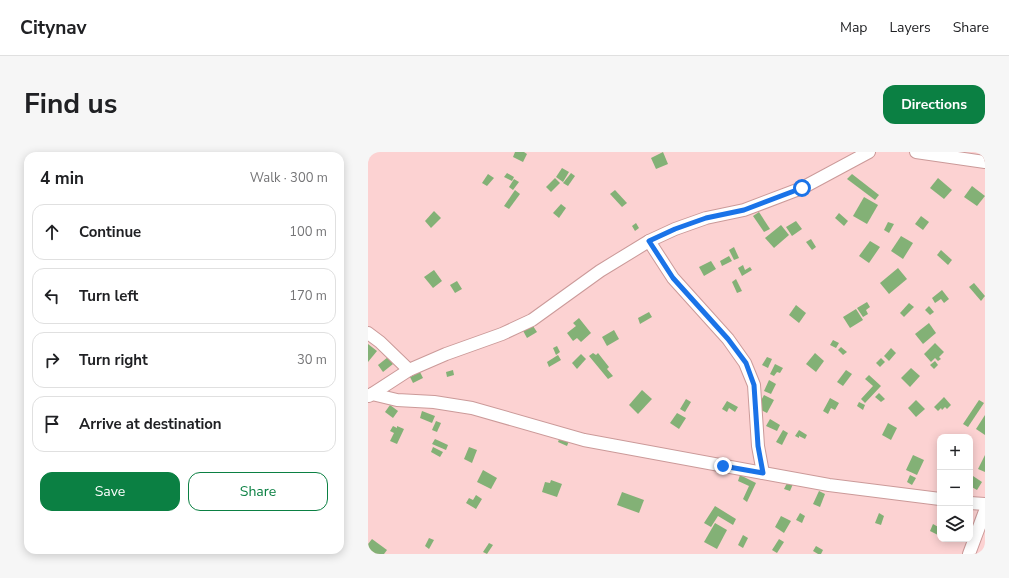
<!DOCTYPE html>
<html lang="en">
<head>
<meta charset="utf-8">
<style>
  body { margin:0; font-family:"Nunito Sans",sans-serif; background:#f6f6f6; color:#202124 }
  .controls { position:absolute; right:12px; bottom:12px; display:grid; overflow:hidden; border-radius:8px; box-shadow:0 2px 10px #0003 }
  .controls button { width:36px; height:36px; display:grid; place-items:center; padding:0; border:0; border-bottom:1px solid #e0e0e0; background:#fff; color:#202124; font:20px sans-serif }
  .stop { position:absolute; width:12px; height:12px; margin:-9px; border:3px solid #1a73e8; border-radius:50%; background:#fff }
  .stop.end { background:#1a73e8; border-color:#fff; box-shadow:0 1px 4px #0008 }
  .list { margin:0; padding:0; list-style:none }
  h2 { display:flex; justify-content:space-between; align-items:center; height:52px; margin:0; padding:0 16px; font-size:17px }
  h2 small { font-size:13px; font-weight:400; color:#757577 }
  .list li { display:grid; grid-template-columns:26px 1fr auto; gap:12px; align-items:center; box-sizing:border-box; height:56px; margin:0 8px 8px; padding:0 8px; border:1px solid #e0e0e0; border-radius:12px }
  .list b { display:block; font-size:15px; white-space:nowrap }
  .list em { font-size:13px; font-style:normal; color:#757577 }
  .actions { display:flex; gap:8px; padding:12px 16px }
  .actions a { flex:1; padding:9px 0; border:1px solid #0b8043; border-radius:12px; text-align:center; font-size:14px; color:#0b8043 }
  .actions .main { background:#0b8043; color:#fff }
  .icon { flex:none; width:22px; height:22px; fill:none; stroke:currentColor; stroke-width:2; stroke-linecap:round; stroke-linejoin:round }
  .map { position:relative; flex:none; width:617px; height:402px; overflow:hidden; border-radius:12px }
  header { display:flex; align-items:center; gap:24px; box-sizing:border-box; height:56px; padding:0 20px; background:#fff; border-bottom:1px solid #e0e0e0 }
  header strong { font-size:19px }
  nav { display:flex; gap:22px; margin-inline-start:auto; font-size:14px }
  .intro { display:flex; align-items:center; justify-content:space-between; box-sizing:border-box; height:96px; padding:0 24px }
  h1 { margin:0; font-size:28px }
  .button { padding:10px 18px; border-radius:12px; background:#0b8043; color:#fff; font-size:14px; font-weight:700 }
  main { display:flex; gap:24px; padding:0 24px }
  aside { flex:1; background:#fff; border-radius:12px; box-shadow:0 2px 10px #0003 }
  .map>svg:first-child { display:block }
  .building { fill:#83b176 }
  .lines { fill:none; stroke-linecap:round; stroke-linejoin:round }
  .street-casing { stroke:#cb9a99; stroke-width:14 }
  .street { stroke:#fff; stroke-width:12 }
  .route { stroke:#1a73e8; stroke-width:5 }
</style>
</head>
<body>
<header>
<strong>Citynav</strong>
<nav><a>Map</a><a>Layers</a><a>Share</a></nav>
</header>
<div class="intro"><h1>Find us</h1><a class="button">Directions</a></div>
<main>
<aside>
<h2>4 min<small>Walk · 300 m</small></h2>
<ul class="list">
<li><svg class="icon" aria-label="ahead" viewBox="0 0 24 24"><path d="M12 20V5M6 11l6-6 6 6"/></svg><div><b>Continue</b></div><em>100 m</em></li>
<li><svg class="icon" aria-label="left" viewBox="0 0 24 24"><path d="M17 20v-9H6M10 6l-5 5 5 5"/></svg><div><b>Turn left</b></div><em>170 m</em></li>
<li><svg class="icon" aria-label="right" viewBox="0 0 24 24"><path d="M7 20v-9h11M14 6l5 5-5 5"/></svg><div><b>Turn right</b></div><em>30 m</em></li>
<li><svg class="icon" aria-label="arrive" viewBox="0 0 24 24"><path d="M6 21V4h12l-3 4 3 4H6"/></svg><div><b>Arrive at destination</b></div></li>
</ul>
<div class="actions"><a class="main">Save</a><a>Share</a></div>
</aside>
<div class="map">
<svg width="617" height="402" viewBox="0 0 617 402">
  <rect width="100%" height="100%" fill="#fcd2d2"/>
  <g class="building">
    <path d="M147,0H156L159,2L155,10L145,5Z"/>
    <path d="M295,0L300,12L288,17L283,6Z"/>
    <path d="M194,16L201,20L195,30L188,25Z"/>
    <path d="M139,21L146,25L144,29L136,25Z"/>
    <path d="M203,21L207,24L200,34L195,31Z"/>
    <path d="M120,22L126,26L119,34L114,31Z"/>
    <path d="M484,22L511,43L507,48L479,27Z"/>
    <path d="M187,26L192,31L183,40L178,35Z"/>
    <path d="M570,26L584,38L576,47L562,36Z"/>
    <path d="M146,27L151,30L145,38L141,35Z"/>
    <path d="M604,34L617,44L609,54L596,45Z"/>
    <path d="M147,38L152,42L141,57L136,54Z"/>
    <path d="M247,38L259,51L254,55L242,42Z"/>
    <path d="M496,45L510,53L499,72L485,64Z"/>
    <path d="M193,52L198,56L191,66L185,61Z"/>
    <path d="M66,59L73,66L63,76L57,69Z"/>
    <path d="M391,60L402,77L396,80L385,64Z"/>
    <path d="M471,61L480,69L476,74L467,66Z"/>
    <path d="M553,64L561,70L555,78L547,72Z"/>
    <path d="M428,69L434,77L424,84L418,75Z"/>
    <path d="M520,70L526,72L521,81L516,78Z"/>
    <path d="M268,71L271,76L267,79L264,74Z"/>
    <path d="M413,73L421,83L406,96L397,86Z"/>
    <path d="M533,84L545,91L535,107L523,99Z"/>
    <path d="M443,87L448,95L444,98L438,90Z"/>
    <path d="M502,89L512,95L501,111L491,104Z"/>
    <path d="M366,95L371,106L366,108L361,98Z"/>
    <path d="M573,98L584,108L580,113L569,103Z"/>
    <path d="M361,104L364,109L354,114L352,109Z"/>
    <path d="M343,109L348,117L336,124L331,115Z"/>
    <path d="M375,113L377,118L382,115L384,118L374,124L370,116Z"/>
    <path d="M530,116L539,127L521,142L512,131Z"/>
    <path d="M66,118L74,129L65,136L56,125Z"/>
    <path d="M368,127L374,139L369,141L364,130Z"/>
    <path d="M89,129L94,137L87,141L82,133Z"/>
    <path d="M606,131L617,144L613,149L601,135Z"/>
    <path d="M574,138L581,147L576,151L573,147L567,151L564,146Z"/>
    <path d="M499,150L502,155L498,158L500,162L495,165L489,156Z"/>
    <path d="M541,151L546,155L536,165L532,161Z"/>
    <path d="M428,153L438,161L431,171L421,163Z"/>
    <path d="M561,154L566,160L562,163L557,158Z"/>
    <path d="M488,157L495,168L482,176L475,165Z"/>
    <path d="M281,160L284,165L272,172L270,166Z"/>
    <path d="M211,166L223,181L213,190L209,186L205,189L199,181L208,174L205,171Z"/>
    <path d="M163,171L169,180L159,186L154,177Z"/>
    <path d="M561,171L568,181L555,192L547,182Z"/>
    <path d="M246,178L251,187L239,194L234,185Z"/>
    <path d="M465,188L471,191L468,196L462,193Z"/>
    <path d="M567,191L576,200L571,205L573,207L570,209L567,206L563,210L556,202Z"/>
    <path d="M0,192L9,199L0,210Z"/>
    <path d="M189,194L192,200L188,203L185,196Z"/>
    <path d="M473,195L479,200L475,203L470,198Z"/>
    <path d="M523,196L528,201L521,209L516,204Z"/>
    <path d="M225,201L228,203L230,201L241,215L239,217L245,224L240,227L221,204Z"/>
    <path d="M447,201L456,209L448,220L438,212Z"/>
    <path d="M213,202L218,207L209,217L204,211Z"/>
    <path d="M190,203L193,208L181,215L179,210Z"/>
    <path d="M20,205L25,212L15,220L10,213Z"/>
    <path d="M399,205L404,207L400,216L394,213Z"/>
    <path d="M513,206L517,210L512,215L508,211Z"/>
    <path d="M567,209L570,213L566,217L562,213Z"/>
    <path d="M407,212L415,216L412,221L409,220L406,224L402,222Z"/>
    <path d="M543,216L552,224L542,235L533,226Z"/>
    <path d="M85,218L86,223L79,225L78,220Z"/>
    <path d="M478,218L484,222L475,234L469,230Z"/>
    <path d="M52,220L55,226L45,231L42,225Z"/>
    <path d="M501,223L513,234L497,251L493,247L505,234L497,227Z"/>
    <path d="M401,228L408,232L403,242L396,239Z"/>
    <path d="M274,238L284,247L270,262L261,253Z"/>
    <path d="M511,241L517,247L513,250L507,245Z"/>
    <path d="M396,243L406,248L399,261L389,256Z"/>
    <path d="M576,245L583,253L579,257L577,255L574,258L573,256L570,259L566,255Z"/>
    <path d="M462,246L471,251L467,258L463,256L460,262L455,259Z"/>
    <path d="M318,247L323,250L317,260L312,257Z"/>
    <path d="M548,248L557,257L548,265L540,256Z"/>
    <path d="M611,248L616,251L600,275L595,272Z"/>
    <path d="M359,249L370,255L367,260L361,256L359,260L354,257Z"/>
    <path d="M491,250L497,253L495,258L489,254Z"/>
    <path d="M22,253L30,259L25,266L17,260Z"/>
    <path d="M54,259L67,264L64,271L52,266Z"/>
    <path d="M309,261L318,266L311,277L302,271Z"/>
    <path d="M617,263V283L608,277Z"/>
    <path d="M402,267L412,273L409,279L398,274Z"/>
    <path d="M68,269L73,271L69,280L64,278Z"/>
    <path d="M520,271L529,276L523,288L514,283Z"/>
    <path d="M25,274L29,276V274L36,277L29,292L22,289L26,281L22,279Z"/>
    <path d="M415,278L420,281L414,293L408,290Z"/>
    <path d="M431,278L439,283L437,287L431,284V286L427,284Z"/>
    <path d="M192,285L201,289L199,294L190,290Z"/>
    <path d="M67,287L80,293L78,298L64,292Z"/>
    <path d="M65,295L75,300L72,305L63,300Z"/>
    <path d="M101,295L109,298L104,311L96,307Z"/>
    <path d="M545,303L556,308L549,323L538,318Z"/>
    <path d="M617,303V320L610,317Z"/>
    <path d="M115,318L129,326L123,337L109,330Z"/>
    <path d="M372,323L388,331L379,350L375,347L381,334L370,329Z"/>
    <path d="M542,323L548,326L544,333L539,330Z"/>
    <path d="M605,324L614,330L609,338L602,334V330Z"/>
    <path d="M183,328L194,332L189,345L174,340L177,330L182,331Z"/>
    <path d="M420,329L425,332L422,339L416,337Z"/>
    <path d="M451,339L457,342L452,355L445,352Z"/>
    <path d="M254,340L276,348L271,361L249,353Z"/>
    <path d="M108,343L114,347L108,357L98,351L101,346L105,348Z"/>
    <path d="M347,354L368,367L365,373L350,364L343,375L336,371Z"/>
    <path d="M432,361L437,364L434,371L428,368Z"/>
    <path d="M511,361L516,364L513,373L507,371Z"/>
    <path d="M413,364L423,369L416,381L407,375Z"/>
    <path d="M347,371L359,378L349,397L336,390Z"/>
    <path d="M565,372L572,376L570,383L562,379Z"/>
    <path d="M375,383L380,386L375,396L370,393Z"/>
    <path d="M61,386L66,388L61,397L57,394Z"/>
    <path d="M4,387L19,398L16,402H4L0,399V392Z"/>
    <path d="M411,387L416,390L409,401L404,398Z"/>
    <path d="M121,391L125,393L119,402L115,400Z"/>
    <path d="M448,394L455,398L453,402H450L445,399Z"/>
  </g>
  <g class="lines">
    <defs>
      <g id="street">
        <path d="M548,0L617,10"/>
        <path d="M281,89L305,126L360,187L377,211L386,233L390,294L395,321"/>
        <path d="M0,181L12,190L41,218"/>
        <path d="M4,242L29,248L66,250L104,256L216,288L395,321L461,333L572,347"/>
        <path d="M1,244L41,218L78,202L134,182L164,168L232,119L281,89L307,77L338,66L376,58L434,36L501,0"/>
        <path d="M602,351L617,352"/>
        <path d="M601,402L617,359"/>
      </g>
    </defs>
    <use href="#street" class="street-casing"/>
    <use href="#street" class="street"/>
  </g>
  <g class="lines">
    <path class="route" d="M355,314L395,321L390,294L386,233L378,211L360,187L305,126L281,89L307,77L338,66L376,58L434,36"/>
  </g>
</svg>
<div class="controls">
<button>+</button>
<button>−</button>
<button><svg class="icon" aria-label="layers" viewBox="0 0 24 24"><path d="M12 4l9 5-9 5-9-5zM3 14l9 5 9-5"/></svg></button>
</div>
<div class="stop" style="left:434px;top:36px"></div>
<div class="stop end" style="left:355px;top:314px"></div>
</div>
</main>
</body>
</html>
